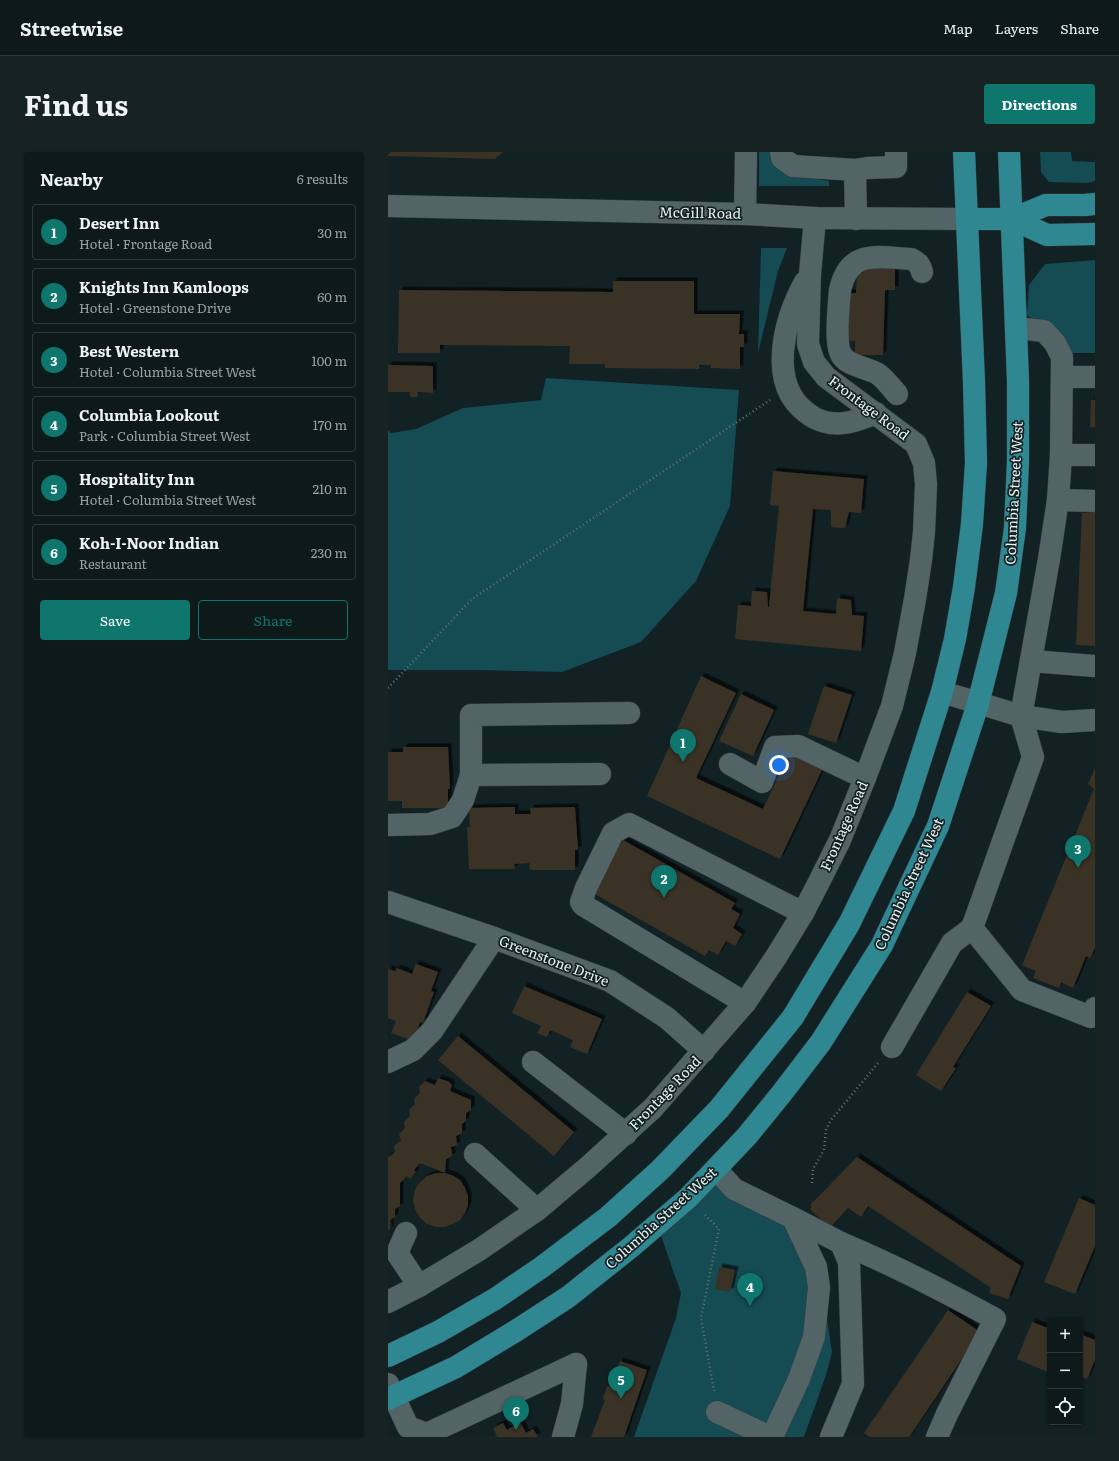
<!DOCTYPE html>
<html lang="en">
<head>
<meta charset="utf-8">
<style>
  body { margin:0; font-family:Literata,serif; background:#172223; color:#f1f3f6 }
  .controls { position:absolute; right:12px; bottom:12px; display:grid; overflow:hidden; border-radius:4px; box-shadow:0 1px 3px #0004 }
  .controls button { width:36px; height:36px; display:grid; place-items:center; padding:0; border:0; border-bottom:1px solid #2e3839; background:#0e191a; color:#f1f3f6; font:20px sans-serif }
  .you { position:absolute; left:391px; top:613px; width:14px; height:14px; margin:-10px; border:3px solid #fff; border-radius:50%; background:#1a73e8; box-shadow:0 0 0 6px #1a73e833 }
  .badge { display:grid; place-items:center; width:26px; height:26px; border-radius:50%; background:#0f766e; color:#fff; font-size:13px; font-weight:700 }
  .pin { position:absolute; translate:-50% -33px; filter:drop-shadow(0 1px 2px #0008) }
  .pin::after { content:''; position:absolute; top:21px; width:14px; height:12px; background:inherit; clip-path:polygon(0 0,100% 0,50% 100%) }
  .list { margin:0; padding:0; list-style:none }
  h2 { display:flex; justify-content:space-between; align-items:center; height:52px; margin:0; padding:0 16px; font-size:17px }
  h2 small { font-size:13px; font-weight:400; color:#9ba0a2 }
  .list li { display:grid; grid-template-columns:26px 1fr auto; gap:12px; align-items:center; box-sizing:border-box; height:56px; margin:0 8px 8px; padding:0 8px; border:1px solid #2e3839; border-radius:4px }
  .list b { display:block; font-size:15px; white-space:nowrap }
  .list p { margin:0; font-size:13px; white-space:nowrap; color:#9ba0a2 }
  .list em { font-size:13px; font-style:normal; color:#9ba0a2 }
  .actions { display:flex; gap:8px; padding:12px 16px }
  .actions a { flex:1; padding:9px 0; border:1px solid #0f766e; border-radius:4px; text-align:center; font-size:14px; color:#0f766e }
  .actions .main { background:#0f766e; color:#fff }
  .icon { flex:none; width:22px; height:22px; fill:none; stroke:currentColor; stroke-width:2; stroke-linecap:round; stroke-linejoin:round }
  .map { position:relative; flex:none; width:707px; height:1285px; overflow:hidden; border-radius:4px }
  header { display:flex; align-items:center; gap:24px; box-sizing:border-box; height:56px; padding:0 20px; background:#0e191a; border-bottom:1px solid #2e3839 }
  header strong { font-size:19px }
  nav { display:flex; gap:22px; margin-inline-start:auto; font-size:14px }
  .intro { display:flex; align-items:center; justify-content:space-between; box-sizing:border-box; height:96px; padding:0 24px }
  h1 { margin:0; font-size:28px }
  .button { padding:10px 18px; border-radius:4px; background:#0f766e; color:#fff; font-size:14px; font-weight:700 }
  main { display:flex; gap:24px; padding:0 24px }
  aside { flex:1; background:#0e191a; border-radius:4px; box-shadow:0 1px 3px #0004 }
  .map>svg:first-child { display:block }
  .green { fill:#154b53 }
  .building { fill:#3b3228; filter:url(#shadow) }
  .lines { fill:none; stroke-linecap:round; stroke-linejoin:round }
  .minor-casing { stroke:#343d40; stroke-width:23 }
  .major-casing { stroke:#343d40; stroke-width:23 }
  .path { stroke:#647173; stroke-width:2.5; stroke-dasharray:1 3; stroke-linecap:butt }
  .minor { stroke:#526466; stroke-width:22 }
  .major { stroke:#2f8792; stroke-width:22 }
  .labels { text-anchor:middle; stroke-width:3.5; stroke-linejoin:round; paint-order:stroke }
  .street-label { font-size:14px; fill:#e9f3f5; stroke:#122123 }
</style>
</head>
<body>
<header>
<strong>Streetwise</strong>
<nav><a>Map</a><a>Layers</a><a>Share</a></nav>
</header>
<div class="intro"><h1>Find us</h1><a class="button">Directions</a></div>
<main>
<aside>
<h2>Nearby<small>6 results</small></h2>
<ul class="list">
<li><span class="badge">1</span><div><b>Desert Inn</b><p>Hotel · Frontage Road</p></div><em>30 m</em></li>
<li><span class="badge">2</span><div><b>Knights Inn Kamloops</b><p>Hotel · Greenstone Drive</p></div><em>60 m</em></li>
<li><span class="badge">3</span><div><b>Best Western</b><p>Hotel · Columbia Street West</p></div><em>100 m</em></li>
<li><span class="badge">4</span><div><b>Columbia Lookout</b><p>Park · Columbia Street West</p></div><em>170 m</em></li>
<li><span class="badge">5</span><div><b>Hospitality Inn</b><p>Hotel · Columbia Street West</p></div><em>210 m</em></li>
<li><span class="badge">6</span><div><b>Koh-I-Noor Indian</b><p>Restaurant</p></div><em>230 m</em></li>
</ul>
<div class="actions"><a class="main">Save</a><a>Share</a></div>
</aside>
<div class="map">
<svg width="707" height="1285" viewBox="0 0 707 1285">
  <defs>
    <filter id="shadow"><feDropShadow dx="3.5" dy="-3.5" stdDeviation="0" flood-color="#0009"/></filter>
  </defs>
  <rect width="100%" height="100%" fill="#122123"/>
  <g class="green">
    <path d="M371,0H386V14L396,21L441,29V34H371Z"/>
    <path d="M652,0H683L684,9L707,10V29L700,31L661,30L653,20Z"/>
    <path d="M373,96H399L390,119L370,201Z"/>
    <path d="M707,108V201H685L639,163L641,133L657,112Z"/>
    <path d="M158,226L351,238L342,354L308,429L253,490L174,520L93,518H0V278L3,281L28,277L75,256L153,248Z"/>
    <path d="M324,1031L391,1066L401,1078L423,1125L439,1167L444,1200L438,1223L416,1285H246L288,1166L293,1141L271,1078Z"/>
  </g>
  <g class="building">
    <path d="M0,0H115L107,7L0,4Z"/>
    <path d="M485,114L507,115V138H497L495,203H467V189H457L458,141H468L469,121H475L476,116Z"/>
    <path d="M225,129H306V162H352L351,182H356V195H352V217L323,216V213H311V217L217,216V212H181L182,194L52,193V201H10L11,138L225,140Z"/>
    <path d="M0,213L45,214V241L30,240L29,245H22V240H0Z"/>
    <path d="M703,248H707V275H702Z"/>
    <path d="M385,319L476,327L473,361L461,360L457,376L443,375V358L425,357L415,459L448,462L449,446L463,448L464,463L476,464L473,499L347,487L350,453L363,454L364,439L379,440L380,455H381L391,354L382,353Z"/>
    <path d="M707,360V494L688,493L694,361Z"/>
    <path d="M313,524L348,541L308,626L375,657L401,602L434,618L392,707L259,644Z"/>
    <path d="M436,534L464,543L448,591L420,582Z"/>
    <path d="M353,542L386,558L365,604L331,589Z"/>
    <path d="M15,595H60L62,637H60V656H14V649H0V600H15Z"/>
    <path d="M707,616V796L702,806L698,804L685,836L673,830L671,836L645,826L648,819L634,813L706,637L700,632Z"/>
    <path d="M127,655V662H143L142,656L187,655L190,698H187V718H142L141,711L126,712L127,717H81L79,675H82L81,656Z"/>
    <path d="M235,688L347,751L343,757L352,762L345,776L354,782L347,794L338,789L330,803L321,798L317,804L205,741L228,692L231,694Z"/>
    <path d="M28,812L50,820L43,839L46,840L35,871L32,870L26,889L3,881L8,869L0,866V817L7,819L9,816L24,822Z"/>
    <path d="M136,834L214,867L199,902L182,895L185,888L162,878L159,885L149,881L153,874L124,861Z"/>
    <path d="M579,840L603,854L565,915L568,916L553,939L528,923Z"/>
    <path d="M70,884L186,980L166,1004L50,908Z"/>
    <path d="M50,926L61,930L64,933L62,939L83,948V958L78,961V969L74,972V981L68,984L69,993L63,995L64,1004L58,1007L57,1021L66,1024L73,1029L77,1036L80,1044V1053L77,1061L72,1068L65,1072L57,1075H48L39,1072L32,1066L27,1057L25,1048L27,1038L32,1030L39,1024L48,1021H57L32,1011L26,1018L28,1020L22,1027L19,1024L12,1031V1054L7,1057V1065L2,1068V1077L0,1078V1004L2,1005L7,1000L6,994L13,988L11,982L17,976L16,970L22,964L21,958L27,952L26,947L32,941L31,935L37,929L47,933Z"/>
    <path d="M469,1005L633,1114L620,1147L601,1141L603,1136L480,1054L473,1065L460,1056L442,1076L422,1057L424,1054L422,1053Z"/>
    <path d="M691,1046L707,1053V1094L687,1142L656,1130Z"/>
    <path d="M331,1115L347,1118L342,1140L327,1137Z"/>
    <path d="M560,1158L592,1180L521,1285H482L476,1281Z"/>
    <path d="M644,1170L662,1177V1221L629,1207Z"/>
    <path d="M692,1182L707,1188V1208L699,1227L692,1224Z"/>
    <path d="M232,1209L259,1218L236,1285H203L217,1248L215,1247L219,1234H222Z"/>
    <path d="M132,1270L138,1281L145,1277L150,1285H106L109,1284L105,1276L115,1271L119,1278Z"/>
  </g>
  <g class="lines">
    <defs>
      <g id="minor">
        <path d="M393,0L394,6L405,14L467,18"/>
        <path d="M0,54L357,62L427,66L580,67"/>
        <path d="M357,62L358,0"/>
        <path d="M468,67L467,18L479,16L508,15V0"/>
        <path d="M417,130C397,166 378,231 419,261C429,269 443,273 456,271C467,270 478,265 488,261"/>
        <path d="M674,225H707"/>
        <path d="M509,242C503,235 497,227 490,222C479,215 462,215 454,204C446,193 451,153 452,138C461,97 489,105 523,107C530,110 532,113 534,120"/>
        <path d="M673,303H707"/>
        <path d="M670,348L707,349"/>
        <path d="M643,509L707,514"/>
        <path d="M554,540L633,564L674,570L707,568"/>
        <path d="M342,612L374,630L387,595L410,594L477,626"/>
        <path d="M83,623V563L241,561"/>
        <path d="M0,673L42,672L64,665L75,648L83,623L212,622"/>
        <path d="M0,750L106,786L222,829L279,866L316,899"/>
        <path d="M584,776L634,838L703,865L707,856"/>
        <path d="M357,851L195,753L193,750L198,736L225,681L241,672L415,761"/>
        <path d="M504,895L564,791L584,776L645,605L633,564L661,407L670,348L673,303L674,205L667,191L656,179L628,176"/>
        <path d="M0,910L25,898L44,879L106,786"/>
        <path d="M145,910L238,982"/>
        <path d="M87,1002L149,1058"/>
        <path d="M328,1017L346,1037L405,1066L428,1115L431,1135L426,1185L411,1227L384,1285"/>
        <path d="M405,1066L453,1091L461,1110L465,1232L443,1285"/>
        <path d="M18,1081L9,1101L31,1134"/>
        <path d="M453,1091C506,1113 556,1139 607,1167L559,1262L549,1285"/>
        <path d="M0,1150L31,1134L91,1098L149,1058L200,1015L265,956L357,851L388,805L415,761L432,728L452,688L477,626L504,554L517,501L527,447L533,408L536,380L538,332L536,311L528,292L438,225L426,210L420,192L422,122L427,66"/>
        <path d="M0,1232L20,1275L39,1282L40,1285"/>
        <path d="M329,1260L382,1285"/>
        <path d="M39,1282L188,1212"/>
        <path d="M175,1285L184,1252L188,1212"/>
      </g>
      <g id="major">
        <path d="M580,67H624L658,53H697L707,52"/>
        <path d="M624,67L659,83L707,82"/>
        <path d="M0,1204L50,1180L107,1147L154,1115L220,1065L272,1018L331,957L405,865L461,772L516,659L554,540L567,487L576,435L584,372L588,311L586,230L576,0"/>
        <path d="M0,1247L68,1215L126,1180L180,1145L243,1095L300,1046L359,984L394,941L433,890L494,793L550,674L590,552L618,441L627,376L630,309V229L621,0"/>
      </g>
    </defs>
    <use href="#minor" class="minor-casing"/>
    <use href="#major" class="major-casing"/>
    <g class="path">
      <path d="M0,536L84,447L382,248"/>
      <path d="M424,1031L425,1017L436,998L438,978L443,968L490,911"/>
      <path d="M317,1063L331,1077L313,1166L326,1239"/>
    </g>
    <use href="#minor" class="minor"/>
    <use href="#major" class="major"/>
  </g>
  <g class="labels">
    <g class="street-label">
      <text transform="translate(312 61) rotate(1)" y="5">McGill Road</text>
      <text transform="translate(481 256) rotate(37)" y="5">Frontage Road</text>
      <text transform="translate(626 341) rotate(-87)" y="5">Columbia Street West</text>
      <text transform="translate(456 674) rotate(-66)" y="5">Frontage Road</text>
      <text transform="translate(521 732) rotate(-65)" y="5">Columbia Street West</text>
      <text transform="translate(166 809) rotate(21)" y="5">Greenstone Drive</text>
      <text transform="translate(277 941) rotate(-46)" y="5">Frontage Road</text>
      <text transform="translate(273 1066) rotate(-42)" y="5">Columbia Street West</text>
    </g>
  </g>
</svg>
<div class="controls">
<button>+</button>
<button>−</button>
<button><svg class="icon" aria-label="locate" viewBox="0 0 24 24"><circle cx="12" cy="12" r="6"/><path d="M12 2v4M12 18v4M2 12h4M18 12h4"/></svg></button>
</div>
<div class="you"></div>
<div class="pin badge" style="left:295px;top:610px">1</div>
<div class="pin badge" style="left:276px;top:746px">2</div>
<div class="pin badge" style="left:690px;top:716px">3</div>
<div class="pin badge" style="left:362px;top:1154px">4</div>
<div class="pin badge" style="left:233px;top:1247px">5</div>
<div class="pin badge" style="left:128px;top:1278px">6</div>
</div>
</main>
</body>
</html>
